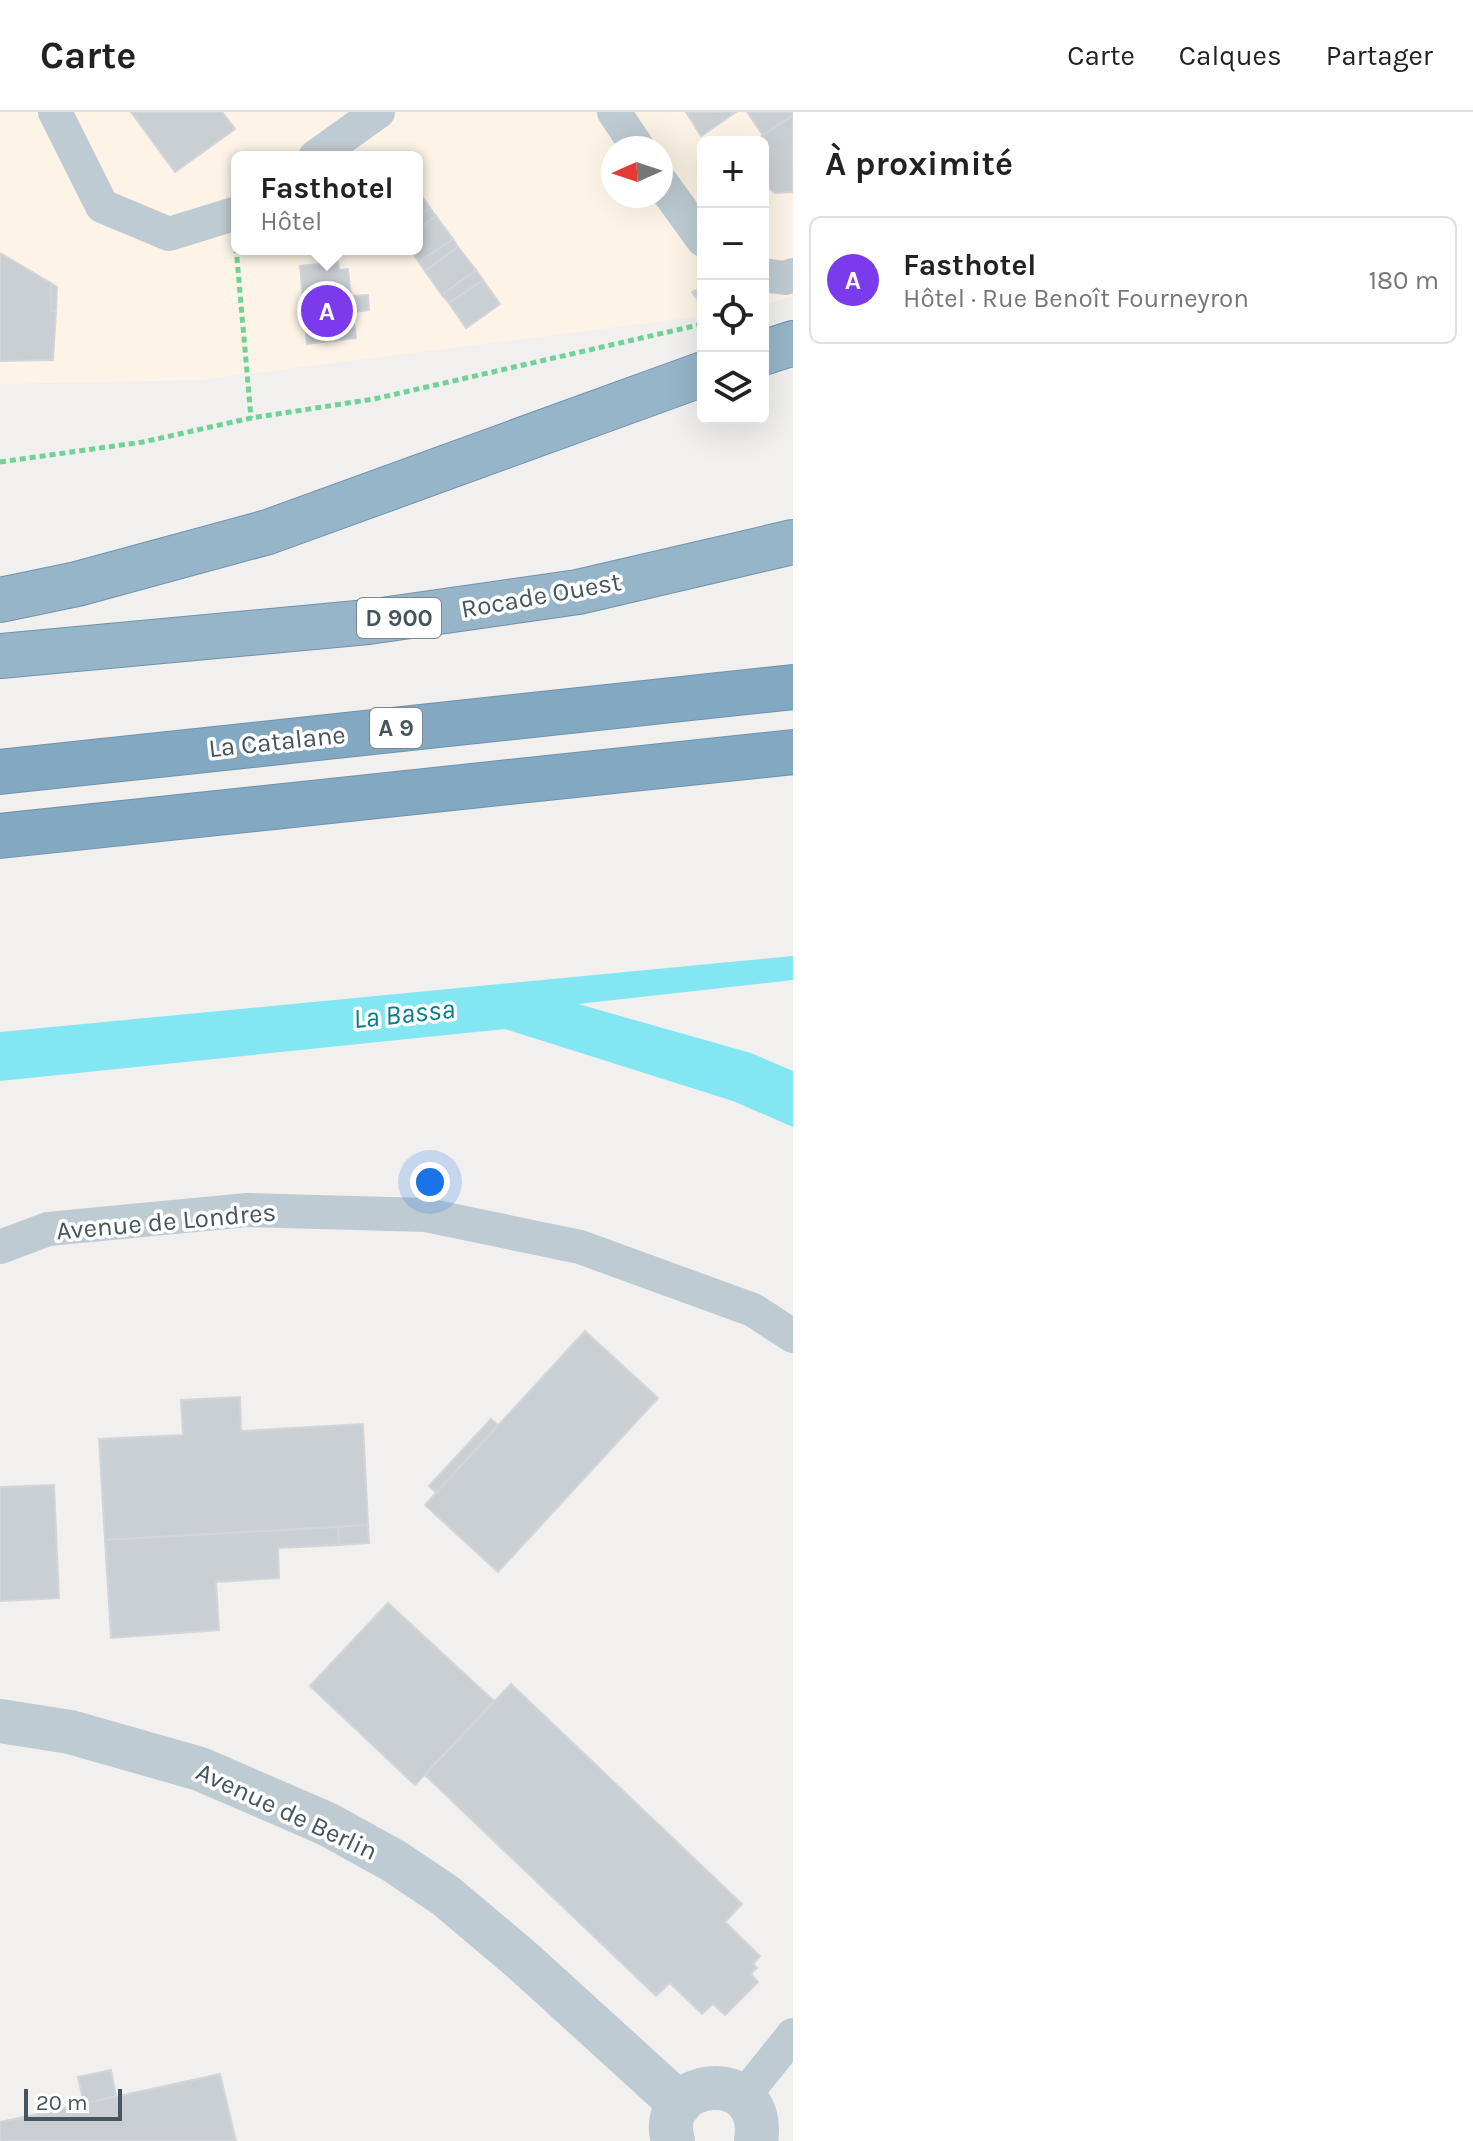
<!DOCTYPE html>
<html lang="fr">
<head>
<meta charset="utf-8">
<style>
  body { margin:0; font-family:Karla,sans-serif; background:#f2f2f2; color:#222 }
  .controls { position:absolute; right:24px; top:24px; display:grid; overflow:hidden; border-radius:12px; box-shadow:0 8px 32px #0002 }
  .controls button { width:72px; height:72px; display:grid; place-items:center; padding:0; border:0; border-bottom:2px solid #e0e0e0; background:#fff; color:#222; font:40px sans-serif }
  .compass { position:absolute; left:601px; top:24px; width:72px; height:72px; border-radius:50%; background:#fff; box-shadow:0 8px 32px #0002; rotate:267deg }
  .scale { position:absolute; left:24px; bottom:20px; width:98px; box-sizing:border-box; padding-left:8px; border:4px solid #45555e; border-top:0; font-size:22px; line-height:28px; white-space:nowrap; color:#45555e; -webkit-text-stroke:6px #fff; paint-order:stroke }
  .you { position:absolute; left:430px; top:1070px; width:28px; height:28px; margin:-20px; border:6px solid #fff; border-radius:50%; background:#1a73e8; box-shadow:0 0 0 12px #1a73e833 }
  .badge { display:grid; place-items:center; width:52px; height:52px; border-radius:50%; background:#7c3aed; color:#fff; font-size:26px; font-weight:700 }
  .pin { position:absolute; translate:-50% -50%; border:4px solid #fff; box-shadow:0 2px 8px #0006 }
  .popup { position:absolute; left:231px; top:39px; width:192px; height:104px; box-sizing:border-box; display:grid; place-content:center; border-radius:12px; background:#fff; filter:drop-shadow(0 2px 6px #0005); font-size:26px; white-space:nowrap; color:#767676 }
  .popup b { font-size:30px; color:#222 }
  .popup::after { content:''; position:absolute; left:50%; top:100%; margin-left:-16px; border:16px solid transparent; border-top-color:#fff }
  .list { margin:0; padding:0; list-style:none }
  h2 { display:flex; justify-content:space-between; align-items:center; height:104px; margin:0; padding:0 32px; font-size:34px }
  h2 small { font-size:26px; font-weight:400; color:#767676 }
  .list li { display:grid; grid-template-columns:52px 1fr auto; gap:24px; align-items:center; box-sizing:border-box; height:128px; margin:0 16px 16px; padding:0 16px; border:2px solid #e0e0e0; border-radius:12px }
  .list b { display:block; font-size:30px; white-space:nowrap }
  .list p { margin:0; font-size:26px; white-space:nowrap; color:#767676 }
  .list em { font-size:26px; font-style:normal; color:#767676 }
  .icon { flex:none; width:44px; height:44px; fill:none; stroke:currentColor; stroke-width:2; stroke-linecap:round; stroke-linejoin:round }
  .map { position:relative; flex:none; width:793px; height:2029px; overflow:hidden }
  header { display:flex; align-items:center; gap:48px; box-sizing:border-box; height:112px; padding:0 40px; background:#fff; border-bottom:2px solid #e0e0e0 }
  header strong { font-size:38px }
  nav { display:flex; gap:44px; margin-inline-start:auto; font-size:28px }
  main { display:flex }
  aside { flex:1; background:#fff }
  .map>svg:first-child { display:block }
  .commercial { fill:#fdf4e7; fill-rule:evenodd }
  .water { fill:#83e7f3 }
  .building { fill:#cacfd4; stroke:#d2d6db; stroke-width:2 }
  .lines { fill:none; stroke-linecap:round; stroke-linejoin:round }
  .trunk-casing { stroke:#6e93ad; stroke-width:46 }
  .motorway-casing { stroke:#6e93ad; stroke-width:46 }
  .path { stroke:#6fd397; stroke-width:5; stroke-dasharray:6 4; stroke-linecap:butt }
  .minor { stroke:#becbd2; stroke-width:34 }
  .tertiary { stroke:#becbd2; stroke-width:44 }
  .trunk { stroke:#97b5c9; stroke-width:44 }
  .motorway { stroke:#82a8c2; stroke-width:44 }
  .labels { text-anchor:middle; stroke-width:7; stroke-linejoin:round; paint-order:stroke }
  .shield { fill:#fff; stroke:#7d888e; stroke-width:2 }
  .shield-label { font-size:24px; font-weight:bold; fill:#45555e }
  .street-label { font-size:26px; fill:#45555e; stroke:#fff }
  .water-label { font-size:28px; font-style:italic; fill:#057e8c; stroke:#fff }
</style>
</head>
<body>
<header>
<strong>Carte</strong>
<nav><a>Carte</a><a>Calques</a><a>Partager</a></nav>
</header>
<main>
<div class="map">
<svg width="793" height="2029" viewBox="0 0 793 2029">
  <rect width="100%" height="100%" fill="#f2efef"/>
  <path class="commercial" d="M0,0H793V184L763,194V30H703V204L200,268L0,272ZM613,36H661V84H613ZM237,45H417V137H237Z"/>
  <path class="water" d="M793,844V868L578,892L751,941L793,959V1015L733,989L505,917L0,969V920Z"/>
  <g class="building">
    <path d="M131,0H222L235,17L175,60Z"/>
    <path d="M686,0H736L701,24Z"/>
    <path d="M747,0H793V3L763,23Z"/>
    <path d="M793,3V80L775,81L763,72L765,68L763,65V30H753Z"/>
    <path d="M417,77L430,96L417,106Z"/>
    <path d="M430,96L436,104L417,118V106Z"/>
    <path d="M436,104L453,127L419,150L409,137H417V118Z"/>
    <path d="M453,127L458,135L425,159L419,150Z"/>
    <path d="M458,135L476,158L442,183L425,159Z"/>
    <path d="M0,141L51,171V199H56L53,248L0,249Z"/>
    <path d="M338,150L339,158L348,157L351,184L368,183L369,198L353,200L356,226L307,232L300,154Z"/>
    <path d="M476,158L483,168L449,191L442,183Z"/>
    <path d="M483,168L500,192L466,216L449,191Z"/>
    <path d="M51,171L57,175L56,199H51Z"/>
    <path d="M702,175L703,177V195L692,180Z"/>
    <path d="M585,1219L658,1286L498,1460L425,1393Z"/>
    <path d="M240,1285L241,1319L363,1312L368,1413L105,1428L99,1327L183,1323L181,1288Z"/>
    <path d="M491,1307L498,1313L436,1381L429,1374Z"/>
    <path d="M54,1373L59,1486L0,1489V1375Z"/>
    <path d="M368,1413L369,1431L339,1433L338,1415Z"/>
    <path d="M338,1415L339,1433L278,1436L279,1466L216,1470L219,1518L111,1526L105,1428Z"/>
    <path d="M388,1491L494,1589L415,1673L310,1574Z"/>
    <path d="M511,1572L742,1792L725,1810L760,1844L753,1852L757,1856L751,1862L758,1870L725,1903L713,1892L702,1902L670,1871L656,1884L425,1663Z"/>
    <path d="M111,1958L116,1984L84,1992L78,1965Z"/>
    <path d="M220,1962L236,2029H0V2010Z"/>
  </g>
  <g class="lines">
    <defs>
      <g id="trunk">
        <path d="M763,241L793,231"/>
        <path d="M0,488L77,472L268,420L703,262"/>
        <path d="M0,544L368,510L578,480L793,430"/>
      </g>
      <g id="motorway">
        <path d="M0,660L793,575"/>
        <path d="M0,724L793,640"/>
      </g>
    </defs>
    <use href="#trunk" class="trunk-casing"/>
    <use href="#motorway" class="motorway-casing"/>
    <g class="path">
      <path d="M236,135L251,306"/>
      <path d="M0,350L143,330L251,306L374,287L703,212"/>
    </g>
    <g class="minor">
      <path d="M55,0L102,94L169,122L237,101"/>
      <path d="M614,0L638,36"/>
      <path d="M315,45L378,0"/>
      <path d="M661,70L703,128"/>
      <path d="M763,163L785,166L793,163"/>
      <path d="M0,1135L48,1117L247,1098L426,1103L580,1135L753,1198L793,1224"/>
      <path d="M743,1985L793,1923"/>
    </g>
    <g class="tertiary">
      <path d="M0,1609L70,1620L200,1657L327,1712L394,1749L446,1784L523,1849L680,1992"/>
      <path d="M673,2029C654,1965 768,1952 756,2029"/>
    </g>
    <use href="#trunk" class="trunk"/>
    <use href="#motorway" class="motorway"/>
  </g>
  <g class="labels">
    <g class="shield">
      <rect x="357" y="486" width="84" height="40" rx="6"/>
      <rect x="370" y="596" width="52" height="40" rx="6"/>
    </g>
    <g class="shield-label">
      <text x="399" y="514">D 900</text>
      <text x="396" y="624">A 9</text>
    </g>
    <g class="street-label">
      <text transform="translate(541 483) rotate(-10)" y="9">Rocade Ouest</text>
      <text transform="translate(277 629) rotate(-6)" y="9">La Catalane</text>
      <text transform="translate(166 1109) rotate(-5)" y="9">Avenue de Londres</text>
      <text transform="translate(287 1699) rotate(25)" y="9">Avenue de Berlin</text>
    </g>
    <g class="water-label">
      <text transform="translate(404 901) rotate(-6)" y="10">La Bassa</text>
    </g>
  </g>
</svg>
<div class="controls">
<button>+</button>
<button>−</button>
<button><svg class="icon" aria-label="locate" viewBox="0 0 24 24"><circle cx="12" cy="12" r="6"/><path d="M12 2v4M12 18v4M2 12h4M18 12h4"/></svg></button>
<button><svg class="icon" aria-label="layers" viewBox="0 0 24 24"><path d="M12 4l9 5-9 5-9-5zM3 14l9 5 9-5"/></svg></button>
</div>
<svg class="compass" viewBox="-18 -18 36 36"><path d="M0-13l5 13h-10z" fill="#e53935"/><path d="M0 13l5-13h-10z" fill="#767676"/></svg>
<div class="scale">20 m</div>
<div class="you"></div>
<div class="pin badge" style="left:327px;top:199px">A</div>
<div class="popup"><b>Fasthotel</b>Hôtel</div>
</div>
<aside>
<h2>À proximité<small></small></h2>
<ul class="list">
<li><span class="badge">A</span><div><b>Fasthotel</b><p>Hôtel · Rue Benoît Fourneyron</p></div><em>180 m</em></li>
</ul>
</aside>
</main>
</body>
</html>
